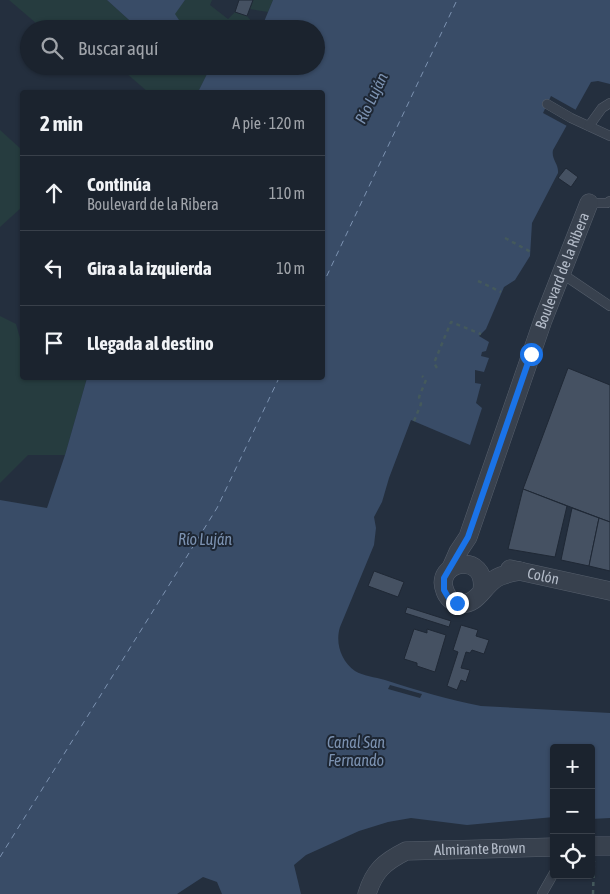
<!DOCTYPE html>
<html lang="es">
<head>
<meta charset="utf-8">
<style>
  body { margin:0; font-family:"Asap Condensed",sans-serif; background:#282f3a; color:#f1f3f6 }
  .controls { position:absolute; right:15px; bottom:15px; display:grid; overflow:hidden; border-radius:5px; box-shadow:0 1px 4px #0004 }
  .controls button { width:45px; height:45px; display:grid; place-items:center; padding:0; border:0; border-bottom:1px solid #39404a; background:#1b232e; color:#f1f3f6; font:25px sans-serif }
  .stop { position:absolute; width:15px; height:15px; margin:-11px; border:4px solid #1a73e8; border-radius:50%; background:#fff }
  .stop.end { background:#1a73e8; border-color:#fff; box-shadow:0 1px 5px #0008 }
  .list { margin:0; padding:0; list-style:none }
  h2 { display:flex; justify-content:space-between; align-items:center; height:65px; margin:0; padding:0 20px; font-size:21px }
  h2 small { font-size:16px; font-weight:400; color:#a0a4aa }
  .list li { display:grid; grid-template-columns:32px 1fr auto; gap:15px; align-items:center; box-sizing:border-box; height:75px; padding:0 20px; border-top:1px solid #39404a }
  .list b { display:block; font-size:19px; white-space:nowrap }
  .list p { margin:0; font-size:16px; white-space:nowrap; color:#a0a4aa }
  .list em { font-size:16px; font-style:normal; color:#a0a4aa }
  .icon { flex:none; width:28px; height:28px; fill:none; stroke:currentColor; stroke-width:2; stroke-linecap:round; stroke-linejoin:round }
  .map { position:relative; flex:none; width:610px; height:894px; overflow:hidden }
  .search { position:absolute; background:#1b232e; box-shadow:0 1px 4px #0004; left:20px; top:20px; width:305px; height:55px; display:flex; align-items:center; gap:12px; box-sizing:border-box; padding:0 18px; border-radius:28px; color:#a0a4aa; font-size:19px }
  .panel { position:absolute; background:#1b232e; box-shadow:0 1px 4px #0004; left:20px; top:90px; width:305px; height:290px; border-radius:5px }
  .map>svg:first-child { display:block }
  .green { fill:#263c3f }
  .water { fill:#394c67 }
  .pier { fill:#242f3e }
  .lines { fill:none; stroke-linecap:round; stroke-linejoin:round }
  .ferry { stroke:#7c92b1; stroke-width:1; stroke-dasharray:6 5; stroke-linecap:butt }
  .building { fill:#455162; stroke:#1f2835 }
  .service-casing { stroke:#565f6c; stroke-width:10 }
  .minor-casing { stroke:#565f6c; stroke-width:19 }
  .path { stroke:#44595c; stroke-width:2.5; stroke-dasharray:4 4; stroke-linecap:butt }
  .service { stroke:#38414e; stroke-width:9 }
  .minor { stroke:#38414e; stroke-width:18 }
  .route { stroke:#1a73e8; stroke-width:6 }
  .labels { text-anchor:middle; stroke-width:4; stroke-linejoin:round; paint-order:stroke }
  .street-label { font-size:15px; fill:#b4bcc9; stroke:#1d2633 }
  .water-label { font-size:16px; font-style:italic; fill:#7c92b1; stroke:#1d2633 }
</style>
</head>
<body>
<div class="map">
<svg width="610" height="894" viewBox="0 0 610 894">
  <rect width="100%" height="100%" fill="#242f3e"/>
  <g class="green">
    <path d="M9,0H107L139,29H43Z"/>
    <path d="M185,0H212L210,5L228,19L235,12L247,16L258,29H185L174,14Z"/>
    <path d="M253,0H273L268,12L250,9Z"/>
    <path d="M118,66H198L208,72L198,92H148Z"/>
    <path d="M0,130L22,150V207L0,227Z"/>
    <path d="M0,316L16,324L22,345V378H87L65,455H28L0,483Z"/>
  </g>
  <g class="water">
    <path d="M107,0H185L175,14L185,29H139Z"/>
    <path d="M273,0H610V84L598,81L591,82L553,150C551,159 559,164 558,173L532,223L530,256L515,280L504,287L486,329L479,336L489,342L486,351L482,352L481,356L489,358L484,372L475,370V383L481,384L476,403L482,408L470,445L411,420L389,478L382,502L374,517L376,528L374,545L340,627C335,643 341,661 355,671C363,676 375,677 385,680C416,690 449,700 481,706L610,713V818L591,819V748H554V817L467,825L411,818L388,822L359,831L306,855L294,865L301,894H222L217,882L203,877L177,894H0V500L47,508L65,455L87,378H322V92H198L208,72L198,66H316V29H261Z"/>
  </g>
  <g class="pier">
    <path d="M551,96L576,110L567,126L543,113Z"/>
    <path d="M390,685L422,694L420,698L388,689Z"/>
  </g>
  <g class="lines">
    <g class="ferry">
      <path d="M322,286L457,0"/>
      <path d="M0,857L217,508L279,378"/>
    </g>
  </g>
  <g class="building">
    <path d="M239,0H253L247,16L235,12Z"/>
    <path d="M566,168L578,177L571,187L558,178Z"/>
    <path d="M568,368L610,385V522L523,489Z"/>
    <path d="M523,489L567,506L555,557L508,549Z"/>
    <path d="M572,508L599,518L589,566L561,560Z"/>
    <path d="M599,518L610,522V571L589,566Z"/>
    <path d="M374,571L404,582L398,597L368,586Z"/>
    <path d="M407,607L451,621L449,627L405,613Z"/>
    <path d="M461,625L478,630L476,636L489,640L484,654L472,650L470,653L466,652L461,668L470,670L466,682L461,680L457,690L447,686L458,652L453,650Z"/>
    <path d="M414,629L427,633V629L446,635L435,672L417,666V663L404,659Z"/>
  </g>
  <g class="lines">
    <defs>
      <g id="service">
        <path d="M547,104L571,118L610,136"/>
        <path d="M589,126L602,108L610,103"/>
        <path d="M589,203H607L610,201"/>
        <path d="M561,273L610,306"/>
        <path d="M542,894L554,873"/>
      </g>
      <g id="minor">
        <path id="s1" d="M451,568L458,552L468,537L543,320L589,203"/>
        <path id="s2" d="M510,569L610,591"/>
        <path d="M482,591C488,550 433,561 445,591C447,597 452,602 458,603C476,607 482,588 495,579C502,574 511,573 520,571"/>
        <path d="M591,846H610"/>
        <path id="s3" d="M367,894C374,871 384,862 406,851L554,847"/>
      </g>
    </defs>
    <use href="#service" class="service-casing"/>
    <use href="#minor" class="minor-casing"/>
    <g class="path">
      <path d="M505,238L531,252"/>
      <path d="M478,281L501,292"/>
      <path d="M437,368L434,363L451,322L481,334"/>
      <path d="M414,421L421,404L419,397L426,380L422,376"/>
      <path d="M593,894L594,861"/>
    </g>
    <use href="#service" class="service"/>
    <use href="#minor" class="minor"/>
  </g>
  <g class="lines">
    <path class="route" d="M457,603L448,597L444,590V578L468,537L531,354"/>
  </g>
  <g class="labels">
    <g class="street-label">
      <text dy="5" stroke="none"><textPath href="#s1" startOffset="318">Boulevard de la Ribera</textPath></text>
      <text dy="5" stroke="none"><textPath href="#s2" startOffset="34">Colón</textPath></text>
      <text dy="5" stroke="none"><textPath href="#s3" startOffset="134">Almirante Brown</textPath></text>
    </g>
    <g class="water-label">
      <text transform="translate(371 98) rotate(-64)" y="6">Río Luján</text>
      <text x="205" y="545">Río Luján</text>
      <text x="356" y="748">Canal San<tspan x="356" dy="18">Fernando</tspan></text>
    </g>
  </g>
</svg>
<div class="controls">
<button>+</button>
<button>−</button>
<button><svg class="icon" aria-label="locate" viewBox="0 0 24 24"><circle cx="12" cy="12" r="6"/><path d="M12 2v4M12 18v4M2 12h4M18 12h4"/></svg></button>
</div>
<div class="stop" style="left:531px;top:354px"></div>
<div class="stop end" style="left:457px;top:603px"></div>
<div class="search"><svg class="icon" aria-label="search" viewBox="0 0 24 24"><circle cx="10" cy="10" r="6"/><path d="M15 15l6 6"/></svg>Buscar aquí</div>
<section class="panel">
<h2>2 min<small>A pie · 120 m</small></h2>
<ul class="list">
<li><svg class="icon" aria-label="ahead" viewBox="0 0 24 24"><path d="M12 20V5M6 11l6-6 6 6"/></svg><div><b>Continúa</b><p>Boulevard de la Ribera</p></div><em>110 m</em></li>
<li><svg class="icon" aria-label="left" viewBox="0 0 24 24"><path d="M17 20v-9H6M10 6l-5 5 5 5"/></svg><div><b>Gira a la izquierda</b></div><em>10 m</em></li>
<li><svg class="icon" aria-label="arrive" viewBox="0 0 24 24"><path d="M6 21V4h12l-3 4 3 4H6"/></svg><div><b>Llegada al destino</b></div></li>
</ul>
</section>
</div>
</body>
</html>
